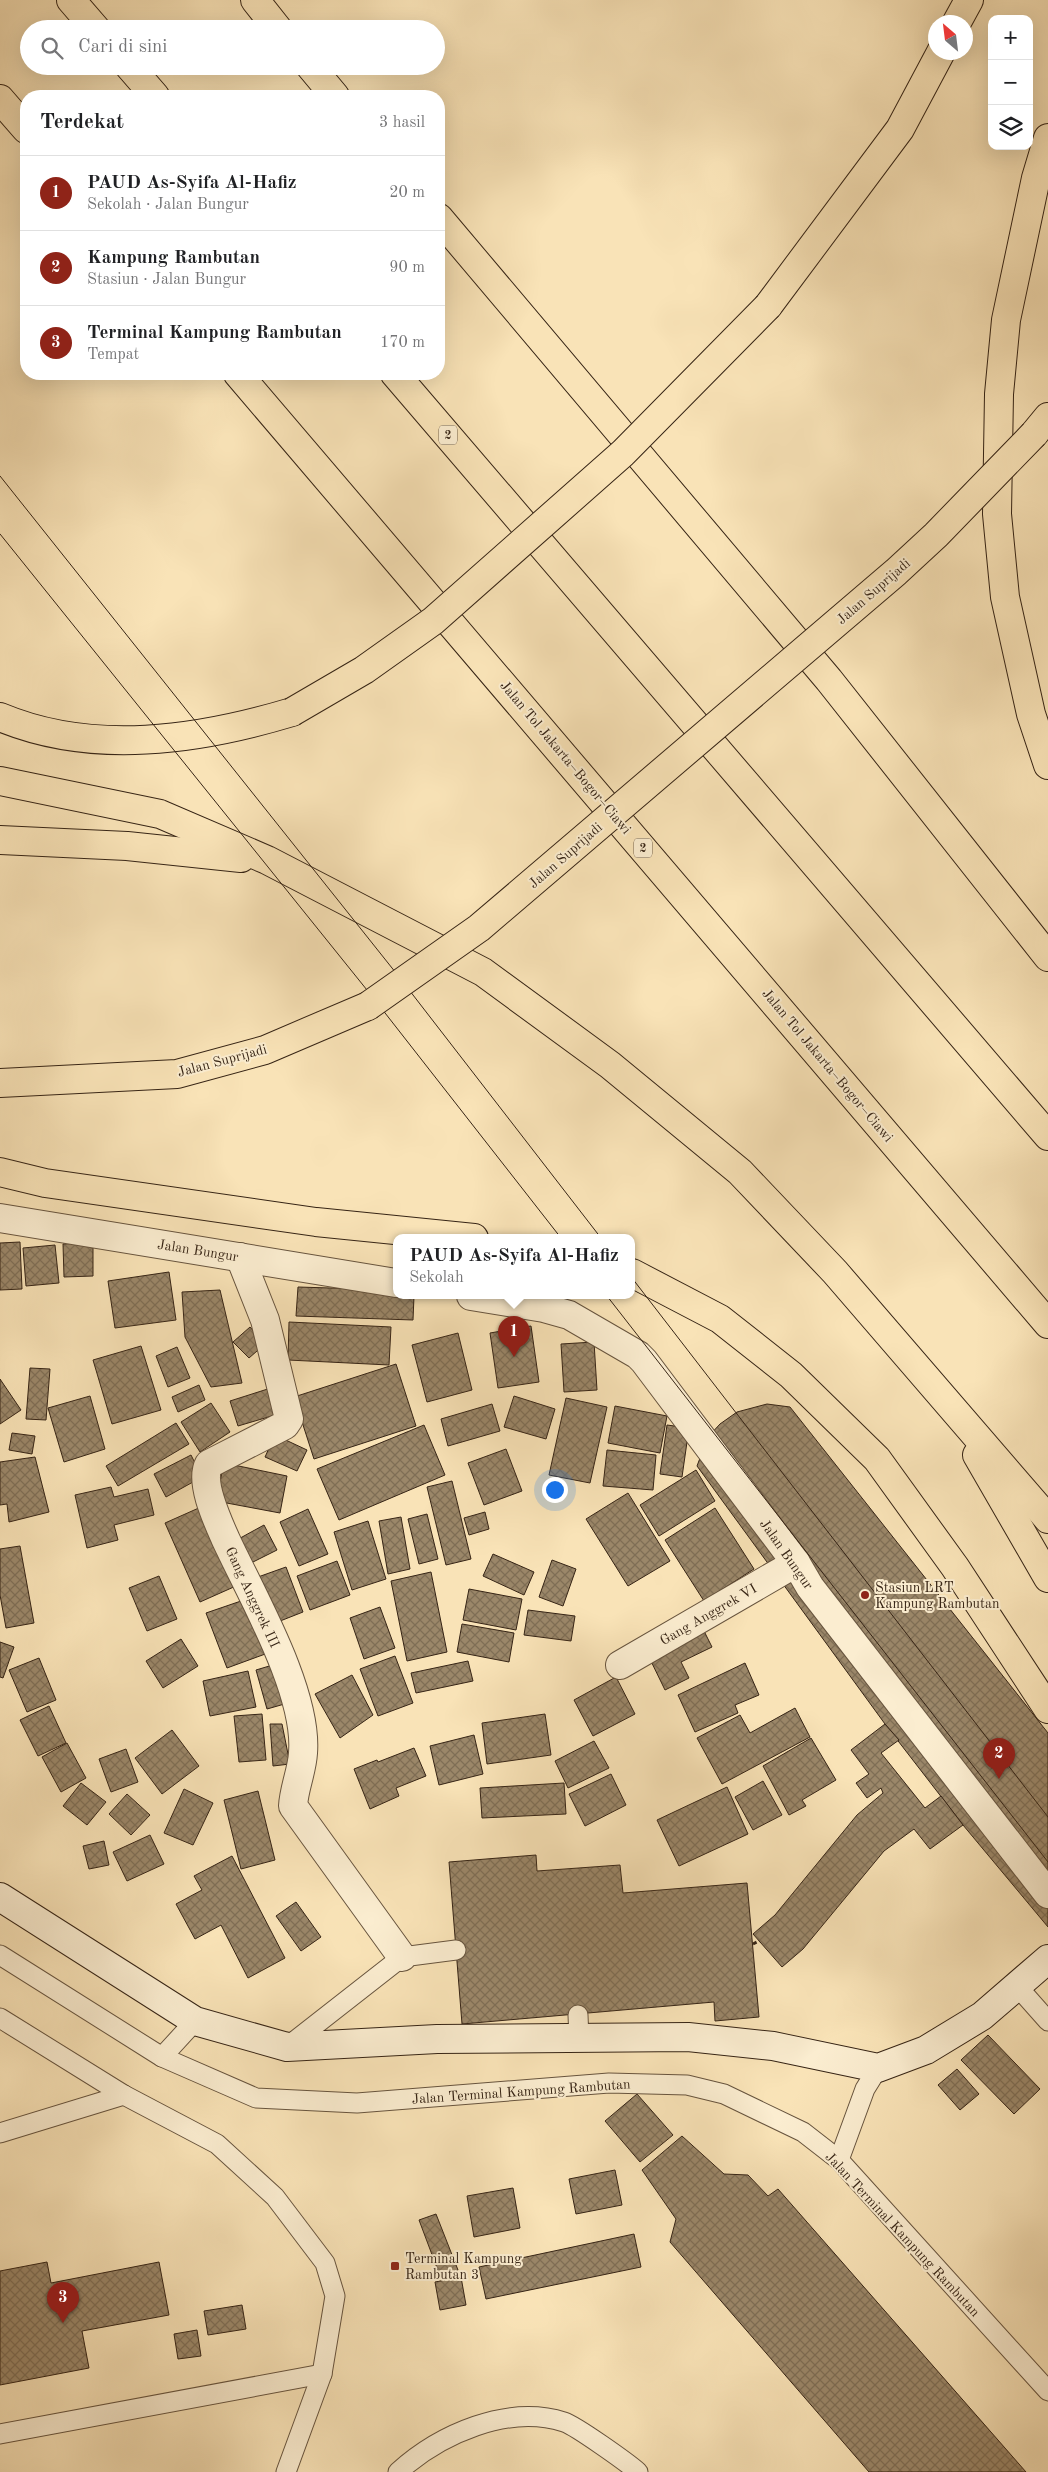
<!DOCTYPE html>
<html lang="id">
<head>
<meta charset="utf-8">
<style>
  body { margin:0; font-family:"Old Standard TT",serif; background:#f2f2f2; color:#202124 }
  .controls { position:absolute; right:15px; top:15px; display:grid; overflow:hidden; border-radius:10px; box-shadow:0 5px 20px #0002 }
  .controls button { width:45px; height:45px; display:grid; place-items:center; padding:0; border:0; border-bottom:1px solid #e0e0e0; background:#fff; color:#202124; font:25px sans-serif }
  .compass { position:absolute; left:928px; top:15px; width:45px; height:45px; border-radius:50%; background:#fff; box-shadow:0 5px 20px #0002; rotate:332deg }
  .you { position:absolute; left:554px; top:1489px; width:18px; height:18px; margin:-12px; border:4px solid #fff; border-radius:50%; background:#1a73e8; box-shadow:0 0 0 8px #1a73e833 }
  .badge { display:grid; place-items:center; width:32px; height:32px; border-radius:50%; background:#8f2418; color:#fff; font-size:16px; font-weight:700 }
  .pin { position:absolute; translate:-50% -41px; filter:drop-shadow(0 1px 2px #0008) }
  .pin::after { content:''; position:absolute; top:26px; width:18px; height:15px; background:inherit; clip-path:polygon(0 0,100% 0,50% 100%) }
  .popup { position:absolute; left:393px; top:1234px; width:242px; height:65px; box-sizing:border-box; display:grid; place-content:center; border-radius:10px; background:#fff; filter:drop-shadow(0 1px 4px #0005); font-size:16px; white-space:nowrap; color:#757577 }
  .popup b { font-size:19px; color:#202124 }
  .popup::after { content:''; position:absolute; left:50%; top:100%; margin-left:-10px; border:10px solid transparent; border-top-color:#fff }
  .list { margin:0; padding:0; list-style:none }
  h2 { display:flex; justify-content:space-between; align-items:center; height:65px; margin:0; padding:0 20px; font-size:21px }
  h2 small { font-size:16px; font-weight:400; color:#757577 }
  .list li { display:grid; grid-template-columns:32px 1fr auto; gap:15px; align-items:center; box-sizing:border-box; height:75px; padding:0 20px; border-top:1px solid #e0e0e0 }
  .list b { display:block; font-size:19px; white-space:nowrap }
  .list p { margin:0; font-size:16px; white-space:nowrap; color:#757577 }
  .list em { font-size:16px; font-style:normal; color:#757577 }
  .icon { flex:none; width:28px; height:28px; fill:none; stroke:currentColor; stroke-width:2; stroke-linecap:round; stroke-linejoin:round }
  .map { position:relative; flex:none; width:1048px; height:2472px; overflow:hidden }
  .search { position:absolute; background:#fff; box-shadow:0 5px 20px #0002; left:20px; top:20px; width:425px; height:55px; display:flex; align-items:center; gap:12px; box-sizing:border-box; padding:0 18px; border-radius:28px; color:#757577; font-size:19px }
  .panel { position:absolute; background:#fff; box-shadow:0 5px 20px #0002; left:20px; top:90px; width:425px; height:290px; border-radius:20px }
  .map>svg:first-child { display:block }
  .building { fill:url(#building-cross-hatch); stroke:#362415 }
  .lines { fill:none; stroke-linecap:round; stroke-linejoin:round }
  .lane-casing { stroke:#67543e; stroke-width:21 }
  .street-casing { stroke:#67543e; stroke-width:30 }
  .secondary-casing { stroke:#362415; stroke-width:30 }
  .primary-casing { stroke:#362415; stroke-width:30 }
  .highway-casing { stroke:#362415; stroke-width:30 }
  .path { stroke:#362415; stroke-width:3; stroke-dasharray:4 2.5; stroke-linecap:butt }
  .lane { stroke:#fbedd0; stroke-width:19 }
  .street { stroke:#fbedd0; stroke-width:28 }
  .secondary { stroke:#fbedd0; stroke-width:28 }
  .primary { stroke:#f9e3b7; stroke-width:28 }
  .highway { stroke:#f9e3b7; stroke-width:28 }
  .tram { stroke:#362415; stroke-width:1 }
  .primary-bridge-casing { stroke:#362415; stroke-width:30; stroke-linecap:butt }
  .highway-bridge-casing { stroke:#362415; stroke-width:30; stroke-linecap:butt }
  .primary-bridge { stroke:#f9e3b7; stroke-width:28 }
  .highway-bridge { stroke:#f9e3b7; stroke-width:28 }
  .poi-dot { fill:#8f2418; stroke:#fbedd0; stroke-width:2 }
  .labels { text-anchor:middle; stroke-width:4; stroke-linejoin:round; paint-order:stroke }
  .shield { fill:#fbedd0; stroke:#71604d; stroke-width:1 }
  .shield-label { font-size:12px; font-weight:bold; fill:#362415 }
  .street-label { font-size:14px; fill:#362415; stroke:#fbedd0 }
  .poi-label { font-size:14px; fill:#362415; stroke:#fbedd0; text-anchor:start }
</style>
</head>
<body>
<div class="map">
<svg width="1048" height="2472" viewBox="0 0 1048 2472">
  <defs>
    <pattern id="building-cross-hatch" width="8" height="8" patternUnits="userSpaceOnUse" patternTransform="scale(1.25)"><rect width="8" height="8" fill="#9b8769"/><path d="M0 0l8 8M0 8l8-8" fill="none" stroke="#7f6e55"/></pattern>
  </defs>
  <rect width="100%" height="100%" fill="#f9e3b7"/>
  <filter id="stains"><feTurbulence type="fractalNoise" baseFrequency=".004" numOctaves="4"/><feColorMatrix values="0 0 0 0 .2 0 0 0 0 .09 0 0 0 0 .02 0 0 0 .5 -.17"/></filter>
  <radialGradient id="worn" r=".72"><stop offset=".6" stop-color="#630" stop-opacity="0"/><stop offset="1" stop-color="#630" stop-opacity=".3"/></radialGradient>
  <g class="building">
    <path d="M20,1242L22,1289L0,1290V1243Z"/>
    <path d="M93,1242V1276L64,1277L63,1244Z"/>
    <path d="M55,1245L59,1283L26,1286L23,1248Z"/>
    <path d="M169,1272L176,1320L115,1328L108,1281Z"/>
    <path d="M298,1287L396,1290V1296H414L413,1320L296,1316Z"/>
    <path d="M220,1290L242,1383L211,1387L185,1337L182,1292Z"/>
    <path d="M289,1322L391,1327L389,1365L288,1360Z"/>
    <path d="M531,1326L539,1382L498,1388L490,1333Z"/>
    <path d="M250,1327L265,1344L249,1358L233,1342Z"/>
    <path d="M458,1333L472,1390L427,1402L412,1345Z"/>
    <path d="M594,1342L597,1390L564,1392L561,1344Z"/>
    <path d="M141,1346L161,1410L112,1424L93,1360Z"/>
    <path d="M177,1347L190,1378L168,1387L156,1356Z"/>
    <path d="M396,1364L416,1426L314,1459L294,1397Z"/>
    <path d="M30,1368L50,1369L46,1420L26,1419Z"/>
    <path d="M0,1379L21,1410L0,1424Z"/>
    <path d="M199,1385L205,1400L178,1412L172,1397Z"/>
    <path d="M274,1387L282,1413L238,1426L230,1401Z"/>
    <path d="M90,1396L105,1449L64,1462L48,1408Z"/>
    <path d="M514,1396L555,1409L546,1439L504,1427Z"/>
    <path d="M566,1398L607,1407L590,1483L549,1475Z"/>
    <path d="M211,1403L230,1432L200,1452L181,1422Z"/>
    <path d="M492,1404L500,1431L448,1446L441,1419Z"/>
    <path d="M767,1404L790,1407L1048,1733V1927L963,1825L885,1724L697,1466L708,1437L720,1424L737,1412Z"/>
    <path d="M615,1406L667,1416L660,1453L608,1443Z"/>
    <path d="M176,1423L189,1444L118,1486L106,1466Z"/>
    <path d="M424,1425L445,1475L339,1520L317,1469Z"/>
    <path d="M667,1425L689,1428L682,1477L660,1474Z"/>
    <path d="M12,1433L35,1436L32,1454L9,1450Z"/>
    <path d="M275,1435L307,1450L297,1471L265,1457Z"/>
    <path d="M506,1449L522,1491L484,1505L468,1463Z"/>
    <path d="M607,1450L656,1455L653,1490L603,1486Z"/>
    <path d="M191,1455L202,1477L166,1497L154,1474Z"/>
    <path d="M35,1457L49,1512L9,1522L7,1504L0,1505V1462Z"/>
    <path d="M224,1463L287,1476L280,1513L216,1501Z"/>
    <path d="M696,1470L715,1501L659,1536L640,1505Z"/>
    <path d="M452,1481L471,1559L446,1565L427,1487Z"/>
    <path d="M111,1487L114,1497L148,1489L154,1515L114,1525L118,1540L87,1548L75,1495Z"/>
    <path d="M628,1493L670,1561L628,1586L586,1519Z"/>
    <path d="M201,1507L236,1586L200,1602L165,1523Z"/>
    <path d="M715,1508L754,1569L704,1601L665,1540Z"/>
    <path d="M308,1509L328,1554L299,1566L280,1522Z"/>
    <path d="M485,1512L489,1529L469,1535L464,1518Z"/>
    <path d="M427,1514L438,1559L419,1564L408,1519Z"/>
    <path d="M401,1517L410,1569L388,1574L379,1521Z"/>
    <path d="M368,1521L386,1579L352,1590L334,1532Z"/>
    <path d="M264,1525L277,1550L245,1566L233,1542Z"/>
    <path d="M20,1546L34,1623L6,1628L0,1595V1549Z"/>
    <path d="M493,1554L534,1572L524,1595L483,1576Z"/>
    <path d="M552,1560L576,1569L563,1606L539,1597Z"/>
    <path d="M337,1561L350,1595L310,1610L297,1576Z"/>
    <path d="M286,1567L303,1612L275,1623L258,1577Z"/>
    <path d="M431,1572L447,1652L407,1661L391,1581Z"/>
    <path d="M159,1576L177,1619L147,1631L129,1588Z"/>
    <path d="M469,1589L522,1599L516,1630L463,1620Z"/>
    <path d="M241,1601L268,1653L227,1668L206,1613Z"/>
    <path d="M380,1607L395,1648L364,1659L350,1618Z"/>
    <path d="M528,1610L575,1616L571,1641L524,1635Z"/>
    <path d="M462,1624L514,1633L509,1662L457,1652Z"/>
    <path d="M702,1627L712,1647L681,1662L689,1678L665,1690L648,1655Z"/>
    <path d="M181,1639L198,1666L163,1688L146,1661Z"/>
    <path d="M0,1642L14,1647L3,1678L0,1677Z"/>
    <path d="M395,1656L413,1703L378,1716L360,1669Z"/>
    <path d="M39,1658L56,1700L27,1712L9,1670Z"/>
    <path d="M468,1661L473,1681L416,1693L411,1673Z"/>
    <path d="M745,1663L759,1695L735,1705L738,1713L695,1732L678,1695Z"/>
    <path d="M276,1664L288,1703L267,1709L256,1670Z"/>
    <path d="M248,1671L256,1707L210,1716L203,1681Z"/>
    <path d="M352,1675L373,1715L340,1738L315,1694Z"/>
    <path d="M616,1677L635,1714L593,1736L574,1700Z"/>
    <path d="M49,1706L66,1743L38,1756L20,1720Z"/>
    <path d="M795,1708L810,1737L722,1784L697,1738L740,1715L750,1733Z"/>
    <path d="M262,1714L266,1760L239,1762L234,1716Z"/>
    <path d="M545,1714L551,1755L487,1764L482,1723Z"/>
    <path d="M270,1724H282L290,1764L273,1766Z"/>
    <path d="M885,1724L899,1740L881,1753L925,1808L941,1796L963,1825L930,1849L914,1829L884,1851L803,1949L782,1967L753,1934L775,1915L857,1815L883,1793L881,1788L867,1798L856,1783L869,1774L851,1750Z"/>
    <path d="M172,1730L199,1766L162,1794L135,1758Z"/>
    <path d="M474,1735L483,1774L439,1785L430,1746Z"/>
    <path d="M811,1738L836,1780L802,1800L806,1806L789,1815L763,1766Z"/>
    <path d="M594,1741L609,1768L568,1788L555,1761Z"/>
    <path d="M67,1743L86,1778L61,1792L42,1757Z"/>
    <path d="M414,1748L426,1776L396,1788L399,1796L370,1809L354,1769L377,1760L378,1762Z"/>
    <path d="M126,1749L138,1782L111,1792L99,1759Z"/>
    <path d="M611,1774L626,1805L585,1826L569,1794Z"/>
    <path d="M763,1781L782,1815L753,1830L735,1797Z"/>
    <path d="M81,1783L106,1802L87,1825L63,1806Z"/>
    <path d="M564,1783L566,1814L482,1818L480,1788Z"/>
    <path d="M727,1787L748,1834L679,1866L657,1820Z"/>
    <path d="M184,1789L213,1803L193,1845L164,1833Z"/>
    <path d="M258,1791L275,1860L241,1869L224,1800Z"/>
    <path d="M127,1794L150,1815L131,1835L109,1814Z"/>
    <path d="M150,1835L164,1864L127,1881L113,1852Z"/>
    <path d="M104,1841L109,1865L89,1869L83,1846Z"/>
    <path d="M536,1855L537,1871L620,1865L623,1893L747,1883L759,2017L715,2021L714,2002L462,2024L449,1862Z"/>
    <path d="M232,1856L285,1958L248,1978L221,1925L195,1939L176,1904L202,1890L194,1876Z"/>
    <path d="M296,1902L321,1937L301,1951L276,1916Z"/>
    <path d="M988,2035L1040,2089L1014,2114L961,2060Z"/>
    <path d="M957,2069L979,2094L960,2110L938,2085Z"/>
    <path d="M637,2094L673,2135L640,2162L605,2121Z"/>
    <path d="M682,2136L724,2174L748,2175L768,2196L778,2189L1026,2472H869L670,2242L676,2219L642,2170Z"/>
    <path d="M615,2170L622,2205L576,2214L569,2179Z"/>
    <path d="M513,2188L520,2228L474,2237L467,2196Z"/>
    <path d="M436,2214L458,2270L440,2276L419,2220Z"/>
    <path d="M634,2234L641,2267L486,2299L479,2267Z"/>
    <path d="M47,2262L51,2283L159,2262L169,2315L82,2331L89,2368L0,2385V2271Z"/>
    <path d="M461,2277L466,2305L440,2310L435,2282Z"/>
    <path d="M242,2305L246,2329L208,2335L204,2311Z"/>
    <path d="M197,2330L201,2356L178,2359L174,2334Z"/>
  </g>
  <g class="lines">
    <defs>
      <g id="lane">
        <path d="M0,1955L162,2057L256,2098L357,2103L609,2083L687,2085L724,2094L803,2132L839,2160L1048,2391"/>
        <path d="M1017,1986L1048,2021"/>
        <path d="M578,2015L579,2039"/>
        <path d="M0,2018L124,2095L217,2144L275,2197L325,2263L335,2296L322,2374L286,2472"/>
        <path d="M287,2047L402,1957L456,1950"/>
        <path d="M162,2057L195,2021"/>
        <path d="M0,2133L124,2095"/>
        <path d="M839,2160L865,2089L878,2068"/>
        <path d="M0,2434L322,2374"/>
        <path d="M398,2472C440,2434 508,2404 564,2422C576,2426 628,2463 638,2472"/>
      </g>
      <g id="street">
        <path d="M0,1218L396,1283"/>
        <path d="M240,1257L265,1320L289,1419L285,1425L209,1464C199,1482 218,1522 226,1540C252,1596 308,1692 303,1753C302,1771 294,1788 293,1806L402,1957"/>
        <path d="M471,1296L544,1308L569,1315L638,1355L644,1361L796,1563L810,1587L1048,1894"/>
        <path d="M620,1665L796,1563"/>
      </g>
      <path id="secondary" d="M0,1897L195,2021L287,2047L437,2039L688,2037L773,2046L878,2068L926,2050L982,2016L1048,1959"/>
      <g id="primary">
        <path d="M1034,434L1048,417"/>
        <path d="M0,1083L177,1074L265,1050L368,1006"/>
      </g>
      <g id="highway">
        <path d="M71,0L96,29"/>
        <path d="M255,0L278,29"/>
        <path d="M957,22L969,0"/>
        <path d="M129,66L155,96"/>
        <path d="M310,66L335,96"/>
        <path d="M0,99L26,129"/>
        <path d="M1048,138L1036,178L1006,320L999,394L997,514L1005,597L1031,714L1048,765"/>
        <path d="M439,218L829,680L1048,957"/>
        <path d="M768,306L900,129L941,52"/>
        <path d="M238,374L1048,1324"/>
        <path d="M395,374L1048,1136"/>
        <path d="M0,717C93,756 199,740 292,712"/>
        <path d="M0,781L160,814L267,860L483,972L610,1065L740,1172L835,1272L1048,1519"/>
        <path d="M0,840L127,846L241,858"/>
        <path d="M0,1172L45,1183L316,1222L474,1238"/>
        <path d="M632,1273L720,1319L791,1375L877,1459L955,1567L1048,1709"/>
        <path d="M977,1455L1048,1578"/>
      </g>
    </defs>
    <use href="#lane" class="lane-casing"/>
    <use href="#street" class="street-casing"/>
    <use href="#secondary" class="secondary-casing"/>
    <use href="#primary" class="primary-casing"/>
    <use href="#highway" class="highway-casing"/>
    <path class="path" d="M753,1944L759,1941"/>
    <use href="#lane" class="lane"/>
    <use href="#street" class="street"/>
    <use href="#secondary" class="secondary"/>
    <use href="#primary" class="primary"/>
    <use href="#highway" class="highway"/>
    <g class="tram">
      <path d="M0,476L396,973L601,1238"/>
      <path d="M0,534L371,995L561,1238"/>
      <path d="M632,1278L1048,1817"/>
      <path d="M607,1296L1048,1862"/>
    </g>
    <defs>
      <path id="primary-bridge" d="M368,1006L479,928L896,572L936,535L1034,434"/>
      <path id="highway-bridge" d="M292,712L364,670L433,621L623,453L768,306"/>
    </defs>
    <use href="#primary-bridge" class="primary-bridge-casing"/>
    <use href="#highway-bridge" class="highway-bridge-casing"/>
    <use href="#primary-bridge" class="primary-bridge"/>
    <use href="#highway-bridge" class="highway-bridge"/>
  </g>
  <g class="poi-dot">
    <circle cx="865" cy="1595" r="5"/>
    <rect x="390" y="2261" width="10" height="10" rx="2.5"/>
  </g>
  <g class="labels">
    <g class="shield">
      <rect x="439" y="425.5" width="18" height="19" rx="4"/>
      <rect x="634" y="838.5" width="18" height="19" rx="4"/>
    </g>
    <g class="shield-label">
      <text x="448" y="439">2</text>
      <text x="643" y="852">2</text>
    </g>
    <g class="street-label">
      <text transform="translate(873 591) rotate(-41)" y="5">Jalan Suprijadi</text>
      <text transform="translate(566 757) rotate(50)" y="5">Jalan Tol Jakarta–Bogor–Ciawi</text>
      <text transform="translate(565 855) rotate(-41)" y="5">Jalan Suprijadi</text>
      <text transform="translate(222 1060) rotate(-15)" y="5">Jalan Suprijadi</text>
      <text transform="translate(828 1065) rotate(50)" y="5">Jalan Tol Jakarta–Bogor–Ciawi</text>
      <text transform="translate(198 1250) rotate(9)" y="5">Jalan Bungur</text>
      <text transform="translate(787 1554) rotate(55)" y="5">Jalan Bungur</text>
      <text transform="translate(253 1597) rotate(65)" y="5">Gang Anggrek III</text>
      <text transform="translate(708 1614) rotate(-30)" y="5">Gang Anggrek VI</text>
      <text transform="translate(521 2091) rotate(-4)" y="5">Jalan Terminal Kampung Rambutan</text>
      <text transform="translate(903 2234) rotate(47)" y="5">Jalan Terminal Kampung Rambutan</text>
    </g>
    <g class="poi-label">
      <text x="875" y="1592">Stasiun LRT<tspan x="875" dy="16">Kampung Rambutan</tspan></text>
      <text x="405" y="2263">Terminal Kampung<tspan x="405" dy="16">Rambutan 3</tspan></text>
    </g>
  </g>
  <rect width="100%" height="100%" filter="url(#stains)"/>
  <rect width="100%" height="100%" fill="url(#worn)"/>
</svg>
<div class="controls">
<button>+</button>
<button>−</button>
<button><svg class="icon" aria-label="layers" viewBox="0 0 24 24"><path d="M12 4l9 5-9 5-9-5zM3 14l9 5 9-5"/></svg></button>
</div>
<svg class="compass" viewBox="-18 -18 36 36"><path d="M0-13l5 13h-10z" fill="#e53935"/><path d="M0 13l5-13h-10z" fill="#757577"/></svg>
<div class="you"></div>
<div class="pin badge" style="left:514px;top:1357px">1</div>
<div class="popup"><b>PAUD As-Syifa Al-Hafiz</b>Sekolah</div>
<div class="pin badge" style="left:999px;top:1779px">2</div>
<div class="pin badge" style="left:63px;top:2323px">3</div>
<div class="search"><svg class="icon" aria-label="search" viewBox="0 0 24 24"><circle cx="10" cy="10" r="6"/><path d="M15 15l6 6"/></svg>Cari di sini</div>
<section class="panel">
<h2>Terdekat<small>3 hasil</small></h2>
<ul class="list">
<li><span class="badge">1</span><div><b>PAUD As-Syifa Al-Hafiz</b><p>Sekolah · Jalan Bungur</p></div><em>20 m</em></li>
<li><span class="badge">2</span><div><b>Kampung Rambutan</b><p>Stasiun · Jalan Bungur</p></div><em>90 m</em></li>
<li><span class="badge">3</span><div><b>Terminal Kampung Rambutan</b><p>Tempat</p></div><em>170 m</em></li>
</ul>
</section>
</div>
</body>
</html>
